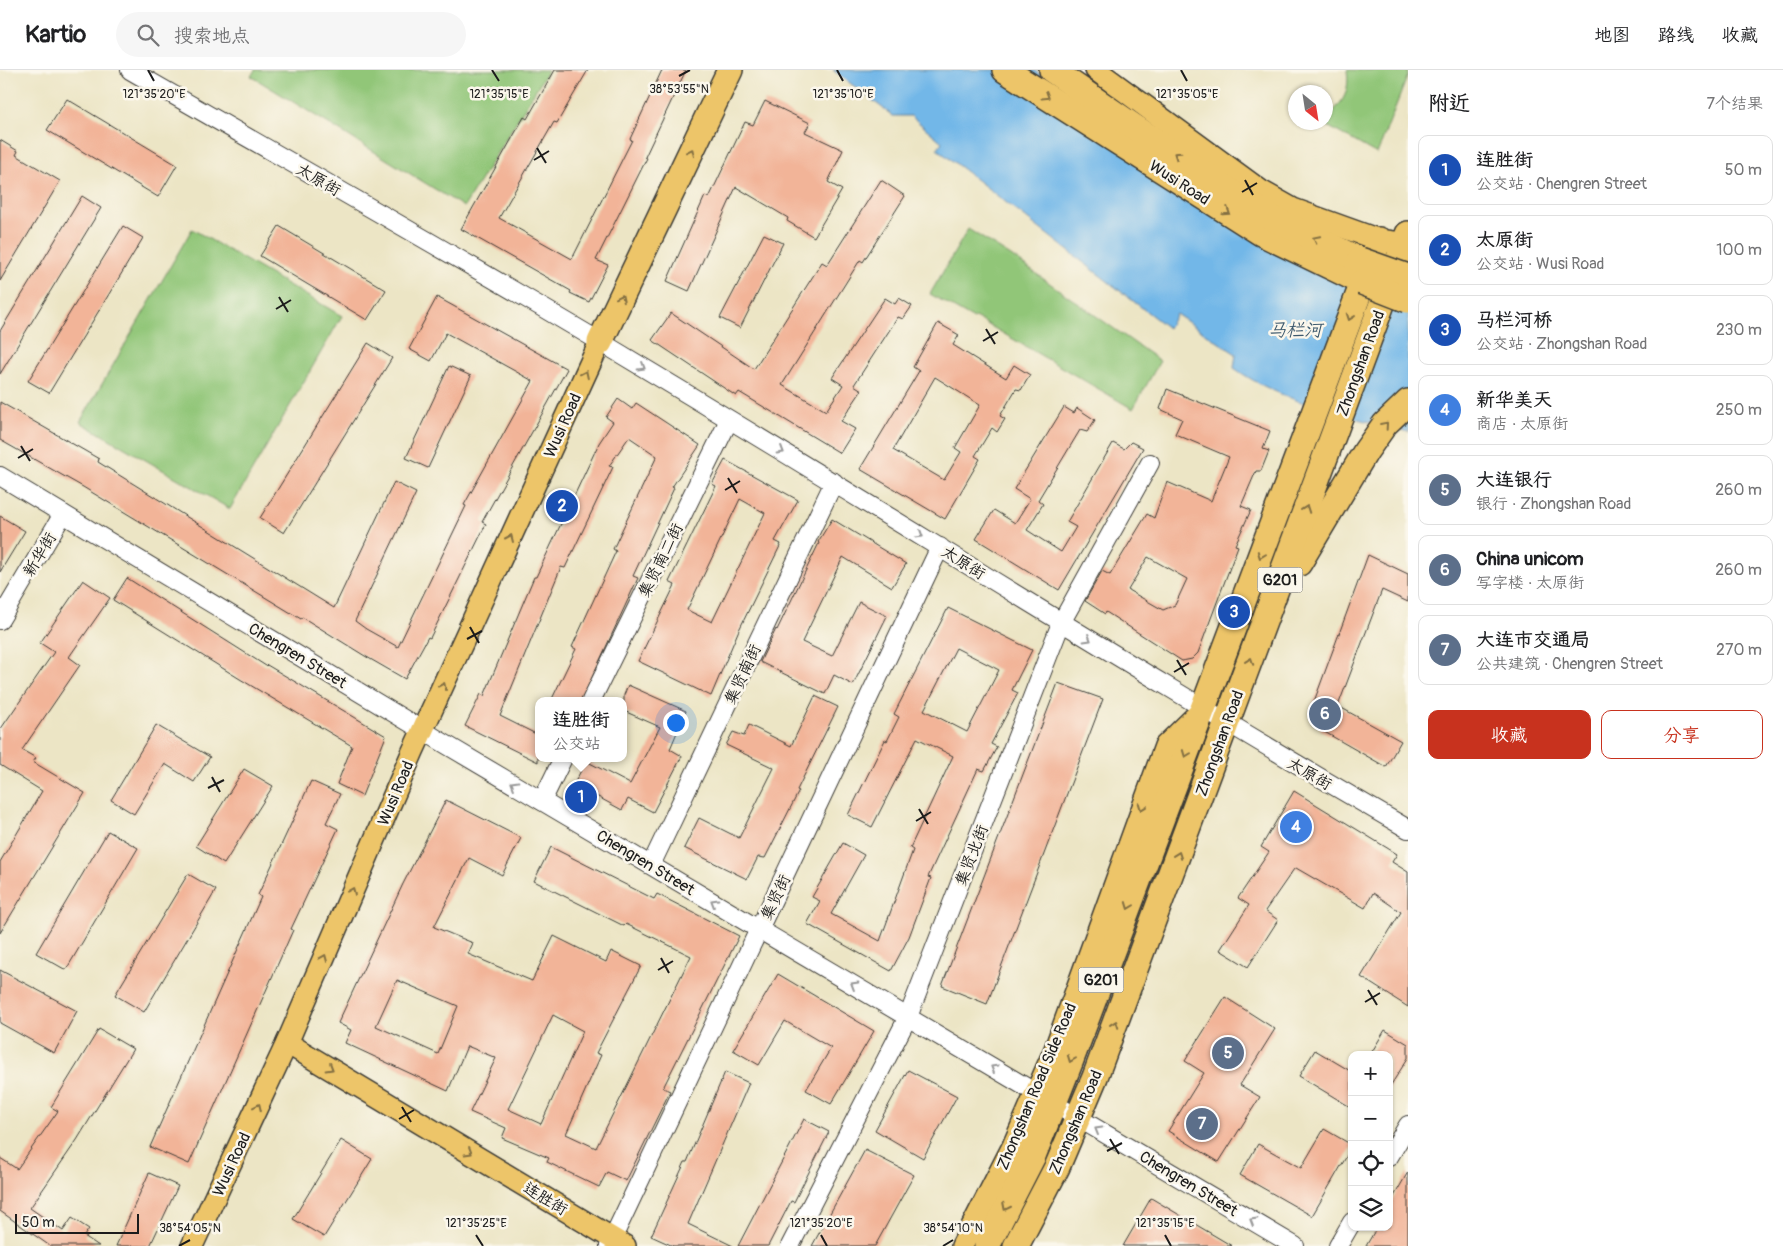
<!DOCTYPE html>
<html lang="zh">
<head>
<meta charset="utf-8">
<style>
  body { margin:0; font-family:Pangolin,"LXGW WenKai TC",sans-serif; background:#f6f6f6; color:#202124 }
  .controls { position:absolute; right:15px; bottom:15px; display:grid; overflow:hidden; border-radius:10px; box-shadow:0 1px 4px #0004 }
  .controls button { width:45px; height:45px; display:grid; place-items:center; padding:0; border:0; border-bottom:1px solid #e0e0e0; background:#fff; color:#202124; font:25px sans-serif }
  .compass { position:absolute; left:1288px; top:15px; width:45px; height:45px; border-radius:50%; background:#fff; box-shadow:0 1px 4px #0004; rotate:150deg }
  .scale { position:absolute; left:15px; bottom:12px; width:124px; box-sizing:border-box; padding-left:5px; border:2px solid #1c1c1c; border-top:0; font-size:14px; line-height:18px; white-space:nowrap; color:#1c1c1c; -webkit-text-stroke:4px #fbf7ec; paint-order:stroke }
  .you { position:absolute; left:675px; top:652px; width:18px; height:18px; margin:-12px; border:4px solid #fff; border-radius:50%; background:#1a73e8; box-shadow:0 0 0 8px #1a73e833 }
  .badge { display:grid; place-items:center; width:32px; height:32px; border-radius:50%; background:#c8321e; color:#fff; font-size:16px; font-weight:700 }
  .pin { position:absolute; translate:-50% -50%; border:2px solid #fff; box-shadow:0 1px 5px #0006 }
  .popup { position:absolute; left:535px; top:627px; width:92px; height:65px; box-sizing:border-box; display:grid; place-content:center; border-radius:10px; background:#fff; filter:drop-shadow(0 1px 4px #0005); font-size:16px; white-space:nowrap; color:#757577 }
  .popup b { font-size:19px; color:#202124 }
  .popup::after { content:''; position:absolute; left:50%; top:100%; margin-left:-10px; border:10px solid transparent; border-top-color:#fff }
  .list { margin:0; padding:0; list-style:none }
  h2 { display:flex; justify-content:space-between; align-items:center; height:65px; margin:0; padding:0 20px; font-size:21px }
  h2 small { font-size:16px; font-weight:400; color:#757577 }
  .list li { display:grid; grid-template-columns:32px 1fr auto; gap:15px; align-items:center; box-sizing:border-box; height:70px; margin:0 10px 10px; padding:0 10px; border:1px solid #e0e0e0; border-radius:10px }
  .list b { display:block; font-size:19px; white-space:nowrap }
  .list p { margin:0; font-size:16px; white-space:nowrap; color:#757577 }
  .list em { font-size:16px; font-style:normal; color:#757577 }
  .actions { display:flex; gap:10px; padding:15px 20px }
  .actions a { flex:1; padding:11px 0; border:1px solid #c8321e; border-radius:10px; text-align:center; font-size:18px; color:#c8321e }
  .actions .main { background:#c8321e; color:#fff }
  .icon { flex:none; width:28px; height:28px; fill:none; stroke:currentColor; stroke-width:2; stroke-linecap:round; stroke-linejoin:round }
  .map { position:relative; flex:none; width:1408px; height:1176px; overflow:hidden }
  header { display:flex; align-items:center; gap:30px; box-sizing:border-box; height:70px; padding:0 25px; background:#fff; border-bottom:1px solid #e0e0e0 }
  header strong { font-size:24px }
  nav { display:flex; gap:28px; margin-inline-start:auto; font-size:18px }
  .search { width:350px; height:45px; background:#f6f6f6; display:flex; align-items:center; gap:12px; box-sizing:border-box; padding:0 18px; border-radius:28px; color:#757577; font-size:19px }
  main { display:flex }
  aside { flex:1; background:#fff }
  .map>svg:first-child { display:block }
  .green { fill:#91c678; stroke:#56714a }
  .water { fill:#72b7e8; stroke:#476a82 }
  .building { fill:#f2b498; fill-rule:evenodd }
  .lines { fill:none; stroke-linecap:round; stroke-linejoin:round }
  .minor-casing { stroke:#3b3a35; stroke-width:20 }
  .major-casing { stroke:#3b3a35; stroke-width:24 }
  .highway-casing { stroke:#3b3a35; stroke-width:28 }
  .minor { stroke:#fff; stroke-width:18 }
  .major { stroke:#edc569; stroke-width:21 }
  .highway { stroke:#edc569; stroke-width:25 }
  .highway-bridge-casing { stroke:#3b3a35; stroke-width:28; stroke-linecap:butt }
  .highway-bridge { stroke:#edc569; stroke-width:25 }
  .oneway { stroke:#847042 }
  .oneway2 { stroke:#999 }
  .ticks { fill:none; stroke:#1c1c1c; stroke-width:2 }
  .labels { text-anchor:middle; stroke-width:5; stroke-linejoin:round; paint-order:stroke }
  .shield { fill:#fbf7ec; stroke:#5f5e5a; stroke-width:1 }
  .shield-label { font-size:15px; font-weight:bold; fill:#1c1c1c }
  .street-label { font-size:16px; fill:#1c1c1c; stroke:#fbf7ec }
  .water-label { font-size:18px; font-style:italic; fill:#3e5a6e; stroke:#fbf7ec }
  .ticks-label { font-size:12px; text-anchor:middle; fill:#1c1c1c; stroke:#fbf7ec; stroke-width:5; stroke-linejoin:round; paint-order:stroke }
</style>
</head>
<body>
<header>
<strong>Kartio</strong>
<div class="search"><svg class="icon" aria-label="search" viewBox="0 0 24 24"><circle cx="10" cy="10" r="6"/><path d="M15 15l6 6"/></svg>搜索地点</div>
<nav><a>地图</a><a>路线</a><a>收藏</a></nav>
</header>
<main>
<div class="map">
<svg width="1408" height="1176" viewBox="0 0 1408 1176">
  <rect width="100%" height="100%" fill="#fbf7ec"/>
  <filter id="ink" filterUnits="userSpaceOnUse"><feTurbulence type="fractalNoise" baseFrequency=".02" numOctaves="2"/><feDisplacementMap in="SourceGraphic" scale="10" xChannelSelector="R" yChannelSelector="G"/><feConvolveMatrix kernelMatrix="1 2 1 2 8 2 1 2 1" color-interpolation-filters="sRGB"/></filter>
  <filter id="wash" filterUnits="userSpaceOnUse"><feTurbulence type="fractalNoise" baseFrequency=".0096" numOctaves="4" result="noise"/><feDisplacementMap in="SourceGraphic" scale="20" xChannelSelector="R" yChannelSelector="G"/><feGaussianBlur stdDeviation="1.12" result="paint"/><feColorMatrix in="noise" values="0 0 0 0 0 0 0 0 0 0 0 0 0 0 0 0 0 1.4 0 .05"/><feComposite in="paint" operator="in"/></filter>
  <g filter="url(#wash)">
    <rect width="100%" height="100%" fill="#ece5c5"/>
    <g class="green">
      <path d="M255,0H548L464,137L251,6Z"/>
      <path d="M1347,0H1408V5L1377,84L1322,53L1326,52V48C1343,32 1350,24 1347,0Z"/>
      <path d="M192,159L342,246L230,439L80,352Z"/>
      <path d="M968,159L1011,186L1160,291L1133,339L975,247L974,249L930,224Z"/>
    </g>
    <path class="water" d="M833,0H1034L1121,69L1408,241V362C1349,346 1284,334 1234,298L1236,284L1176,244L1168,258L937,79L942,72L911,46H893Z"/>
    <g id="blocks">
      <g class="building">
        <path d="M555,0H588L557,53L554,52L499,148L572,189L632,70L630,69L662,0H686L645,87L647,88L596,190L608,195L589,232L570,223L571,221L461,159L524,47L527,49Z"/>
        <path d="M67,29L177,95L158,127L47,60Z"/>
        <path d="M765,31L810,53L805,62L843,80L828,112L842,120L814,167L787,151L788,148L736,117L689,221L667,211L705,126L709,128L745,52L753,55Z"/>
        <path d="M0,70L18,81L16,85L60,111L0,211Z"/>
        <path d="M881,110L905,126L863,192L860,190L782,315L826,341L843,315L832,308L885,228L895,234L899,228L912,236L903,249L898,247L854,315L862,320L841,351L855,359L840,383L739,322L736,326L652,270L671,243L754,299L822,192L827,195Z"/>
        <path d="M82,126L101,138L0,304V261Z"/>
        <path d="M123,156L143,168L49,323L28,311Z"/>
        <path d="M279,156L386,220L367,250L260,186Z"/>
        <path d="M764,164L783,173L740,258L720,248Z"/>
        <path d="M437,227L567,299L482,452L486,454L430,568L428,567L405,609L365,586L302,547L301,549L83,417L0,370V332L99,389L98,392L334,538L394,412L416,423L355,551L366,559L398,577L466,436L464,435L533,311L446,263L431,291L409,279Z"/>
        <path d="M938,253L959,265L953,275L1006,308L1014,295L1030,305L1021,320L1016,319L1000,346L1005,349L997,362L992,358L975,386L980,389L945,449L860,399L919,301L913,297ZM935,307L980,335L955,378L961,382L944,410L893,380Z"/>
        <path d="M368,273L392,288L284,463L260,448Z"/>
        <path d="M449,296L471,306L428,398L406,388Z"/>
        <path d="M1167,319L1270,361L1263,379L1269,381L1261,401H1256L1241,436L1251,440L1235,475L1238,476L1198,583L1192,589L1182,591L1106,542L1105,544L1085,531L1102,501L1110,505L1147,444L1154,448L1167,412L1211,431L1229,387L1175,364L1182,349L1160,339ZM1148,487L1187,509L1175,535L1163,540L1128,520Z"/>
        <path d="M618,329L632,339L636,333L700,375L672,417L674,418L633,506L638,508L581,631H551L576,579L572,577L616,481L613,479L657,386L629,367L609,396L613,397L565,498L561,497L500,646L538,665V692L465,656L481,624L484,626L534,507H536L599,373L613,352L606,347Z"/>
        <path d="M1064,337L1074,343L1077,338L1095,350L1087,362L1080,360L1038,430L1043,434L1027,460L1061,482L1076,457L1067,452L1113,373L1124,379L1131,372L1143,378L1059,520L976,469L994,440L1015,453L1030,429L1014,419Z"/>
        <path d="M725,390L798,430L775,471L781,474L738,562L711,626L638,591L675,515L669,512L716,416L712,414ZM740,429L765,443L712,552L687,540Z"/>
        <path d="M0,446L25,461L0,502Z"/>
        <path d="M832,449L906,494L892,517L843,487L802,572L832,586L859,532L887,546L853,615L834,605L825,624L760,592L776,559L777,560L819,473L818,472Z"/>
        <path d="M1368,485L1408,504V532L1382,520L1338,636L1401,671L1386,697L1321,660L1312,637Z"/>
        <path d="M127,508L266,596L267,595L386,666L362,726L337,714L352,676L240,609L113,530Z"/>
        <path d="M83,510L110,528L69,587L80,595L22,680L36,688L33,692L85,723L0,863V792L42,721L0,695V660L54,582L40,573Z"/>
        <path d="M948,538L1032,580L1012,620L1018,623L991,674L997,677L984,701L978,699L928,807L931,808L909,867L891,901L807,854L820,831L812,827L843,773L864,785L831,844L880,871L913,780L910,778L953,686L917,668L872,757L848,745L885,670L887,671L899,647L894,644ZM956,578L999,600L967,662L924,640Z"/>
        <path d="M1058,613L1103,629L987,934L942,916Z"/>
        <path d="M628,615L686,641L670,679L682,686L653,742L628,729L622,740L574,714L586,691L630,714L660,657L624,641V625Z"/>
        <path d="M815,626L838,637L797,720L799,721L765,788L758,787L747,809L684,778L699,748L739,768L774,698L726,675L733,662L744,666L749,655L791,676Z"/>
        <path d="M156,655L210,687L194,712L165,694L134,744L111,730Z"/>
        <path d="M244,699L273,716L224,794L196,776Z"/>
        <path d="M311,711L340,724L326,753L338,759L291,859L293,860L189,1094L150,1077L261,827L258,825Z"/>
        <path d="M1294,721L1397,784L1392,792L1408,802V937L1361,907L1401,842L1373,823L1365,838L1296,798L1294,799L1265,841L1278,850L1248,897L1220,880L1249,835L1238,828L1269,782L1261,777Z"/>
        <path d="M446,730L521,768L502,805L469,788L434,857L473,873L468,884L532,911L554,866L606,892L611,881L641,896L596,983L601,985L566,1064L596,1078L691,886L626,854L624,856L534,811L551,777L654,829L657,824L739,866L663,1018L670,1021L626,1111L607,1102L599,1117L547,1092L549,1088L502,1068L506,1058L470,1042L496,988L467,976L448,1021L345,973L351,960L338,953L403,814ZM397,910L458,936L438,984L376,956ZM553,945L583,961L541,1054L508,1039Z"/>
        <path d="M108,761L138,778L66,900L36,883Z"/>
        <path d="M188,804L216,820L144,942L115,925Z"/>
        <path d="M0,900L77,941L54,983L0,953Z"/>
        <path d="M778,904L874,961L831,1034L806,1020L831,978L785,951L759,995L733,980Z"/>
        <path d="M1225,927L1275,959L1240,1015L1260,1027L1219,1092L1168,1061L1204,1003L1185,991Z"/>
        <path d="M99,959L133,979L77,1070L30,1138L63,1161L72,1148L89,1159L84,1166L99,1176H50L0,1141V1088L17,1099L58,1041L51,1037Z"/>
        <path d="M1385,960L1408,974V988L1389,1018V985H1370Z"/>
        <path d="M1315,980L1352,1002V1038L1299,1006Z"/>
        <path d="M908,1000L957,1026L923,1088L875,1060Z"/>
        <path d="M725,1002L749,1013L688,1154L733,1176H673L651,1166L685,1092H687Z"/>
        <path d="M804,1049L829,1062L794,1132L791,1131L768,1176H738Z"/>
        <path d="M1324,1059L1352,1075V1077L1312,1146L1240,1105L1258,1074L1301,1098Z"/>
        <path d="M341,1070L372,1089L324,1167L293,1149Z"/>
        <path d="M865,1080L914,1105L875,1176H812Z"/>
        <path d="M1408,1102V1176H1366L1377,1157H1389V1135Z"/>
        <path d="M149,1103L178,1116L150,1176H116Z"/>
        <path d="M1151,1128L1232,1176H1123Z"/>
      </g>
    </g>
  </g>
  <g filter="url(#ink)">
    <use href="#blocks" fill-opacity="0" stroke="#3b3a35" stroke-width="1"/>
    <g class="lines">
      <defs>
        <g id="minor">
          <path d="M130,0C298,97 468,192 634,292C893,447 1147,608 1408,759"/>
          <path d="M0,406L447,675L1295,1176"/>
          <path d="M0,550L63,444"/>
          <path d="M591,631L729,350"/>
          <path d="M542,731L563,688"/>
          <path d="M651,795L834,412"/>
          <path d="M1389,1087L1408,1055"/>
          <path d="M609,1176L940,477"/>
          <path d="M790,1176L908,947L1061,553L1150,393"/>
          <path d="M1338,1176L1352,1152"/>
        </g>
        <g id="major">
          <path d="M1096,0L1261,121L1293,139L1379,170L1408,174"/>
          <path d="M287,973L625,1176"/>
          <path d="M192,1176L287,973L413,681L600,272"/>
          <path d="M962,1176L1013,1076L1055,979L1165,676L1202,640"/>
        </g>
        <g id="highway">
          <path d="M1005,0L1261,163L1362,212"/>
          <path d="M1052,0L1133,56L1266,145L1360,190"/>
          <path d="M600,272L730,0"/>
          <path d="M1299,493L1366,381L1385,354L1408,332"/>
          <path d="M987,1176L1033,1086L1071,990L1379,170"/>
          <path d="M1016,1176L1057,1097L1095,1007L1408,164"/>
        </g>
      </defs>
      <use href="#minor" class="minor-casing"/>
      <use href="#major" class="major-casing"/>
      <use href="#highway" class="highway-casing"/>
      <use href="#minor" class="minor"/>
      <use href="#major" class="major"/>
      <use href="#highway" class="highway"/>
      <defs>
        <g id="highway-bridge">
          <path d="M1360,190L1408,207"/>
          <path d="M1362,212L1408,230"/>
        </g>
      </defs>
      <use href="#highway-bridge" class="highway-bridge-casing"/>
      <use href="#highway-bridge" class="highway-bridge"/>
    </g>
    <defs><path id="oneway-chevron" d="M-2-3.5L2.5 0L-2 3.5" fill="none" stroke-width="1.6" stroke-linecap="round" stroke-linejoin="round" transform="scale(1.25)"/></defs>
    <g class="oneway">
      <use href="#oneway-chevron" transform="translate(1046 26) rotate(32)"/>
      <use href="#oneway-chevron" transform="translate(691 82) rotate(-64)"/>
      <use href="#oneway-chevron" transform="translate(1177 85) rotate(-146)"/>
      <use href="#oneway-chevron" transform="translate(1227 142) rotate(33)"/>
      <use href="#oneway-chevron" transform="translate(1316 169) rotate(-154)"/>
      <use href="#oneway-chevron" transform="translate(621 228) rotate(-64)"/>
      <use href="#oneway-chevron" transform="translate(1350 247) rotate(110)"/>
      <use href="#oneway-chevron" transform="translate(585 304) rotate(-64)"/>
      <use href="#oneway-chevron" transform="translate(1385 355) rotate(-49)"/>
      <use href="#oneway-chevron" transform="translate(1306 439) rotate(-70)"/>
      <use href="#oneway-chevron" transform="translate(510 468) rotate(-66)"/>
      <use href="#oneway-chevron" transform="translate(1261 485) rotate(111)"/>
      <use href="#oneway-chevron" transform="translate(1250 591) rotate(-70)"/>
      <use href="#oneway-chevron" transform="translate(443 616) rotate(-66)"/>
      <use href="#oneway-chevron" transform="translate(1186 684) rotate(111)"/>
      <use href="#oneway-chevron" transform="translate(1142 737) rotate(110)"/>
      <use href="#oneway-chevron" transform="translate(1178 785) rotate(-70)"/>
      <use href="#oneway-chevron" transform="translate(352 821) rotate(-67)"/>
      <use href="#oneway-chevron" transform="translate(1129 836) rotate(111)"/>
      <use href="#oneway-chevron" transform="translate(324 888) rotate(-67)"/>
      <use href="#oneway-chevron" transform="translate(1115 954) rotate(-70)"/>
      <use href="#oneway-chevron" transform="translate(1071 989) rotate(111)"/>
      <use href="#oneway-chevron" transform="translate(330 998) rotate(31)"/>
      <use href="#oneway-chevron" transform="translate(258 1037) rotate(-65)"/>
      <use href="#oneway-chevron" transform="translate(469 1082) rotate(31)"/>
      <use href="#oneway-chevron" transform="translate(1006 1137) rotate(117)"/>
    </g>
    <g class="oneway2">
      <use href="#oneway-chevron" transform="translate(642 297) rotate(31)"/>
      <use href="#oneway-chevron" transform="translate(781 381) rotate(31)"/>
      <use href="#oneway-chevron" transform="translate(920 465) rotate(31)"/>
      <use href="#oneway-chevron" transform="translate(1088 569) rotate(31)"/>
      <use href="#oneway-chevron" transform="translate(514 714) rotate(-149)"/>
      <use href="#oneway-chevron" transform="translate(714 832) rotate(-149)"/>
      <use href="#oneway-chevron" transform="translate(854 915) rotate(-149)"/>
      <use href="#oneway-chevron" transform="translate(994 998) rotate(-149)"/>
      <use href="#oneway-chevron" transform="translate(1098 1060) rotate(-150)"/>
      <use href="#oneway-chevron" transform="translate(1253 1151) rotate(-149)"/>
    </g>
  </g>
  <path class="ticks" d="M148,0L154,11M492,0L499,11M837,0L843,11M1181,0L1187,11M679,6L690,0M537,78L546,93M534,90L549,81M1245,110L1253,125M1242,122L1257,113M279,227L288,242M276,239L291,230M986,259L995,274M983,271L998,262M21,376L30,391M18,388L33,379M728,408L737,423M725,420L740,411M470,557L479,573M467,569L482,561M1177,590L1186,605M1174,602L1189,593M212,707L220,722M208,718L224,710M919,739L928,754M916,751L931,742M661,888L669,903M658,900L673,891M1368,920L1377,935M1365,932L1380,923M402,1037L411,1052M399,1049L414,1040M1110,1069L1119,1084M1107,1081L1122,1073M476,1165L483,1176M821,1165L827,1176M1165,1165L1171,1176M179,1176L190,1170M943,1176L953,1170"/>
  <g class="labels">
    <g class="shield">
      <rect x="1257.5" y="497.5" width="45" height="25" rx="4"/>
      <rect x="1078.5" y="897.5" width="45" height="25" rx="4"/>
    </g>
    <g class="shield-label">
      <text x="1280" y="515">G201</text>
      <text x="1101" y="915">G201</text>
    </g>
    <g class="street-label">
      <text transform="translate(319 109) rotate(30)" y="6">太原街</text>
      <text transform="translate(1180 112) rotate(33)" y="6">Wusi Road</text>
      <text transform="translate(1360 293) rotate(-70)" y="6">Zhongshan Road</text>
      <text transform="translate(562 355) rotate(-66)" y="6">Wusi Road</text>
      <text transform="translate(39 484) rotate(-59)" y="6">新华街</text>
      <text transform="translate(660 490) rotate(-64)" y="6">集贤南二街</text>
      <text transform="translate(964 492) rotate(32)" y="6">太原街</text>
      <text transform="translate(298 585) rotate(31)" y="6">Chengren Street</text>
      <text transform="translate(742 604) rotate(-65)" y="6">集贤南街</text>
      <text transform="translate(1219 673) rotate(-70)" y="6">Zhongshan Road</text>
      <text transform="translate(1310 703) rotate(30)" y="6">太原街</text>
      <text transform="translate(395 723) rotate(-67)" y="6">Wusi Road</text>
      <text transform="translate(971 785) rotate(-69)" y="6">集贤北街</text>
      <text transform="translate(646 792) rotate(31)" y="6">Chengren Street</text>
      <text transform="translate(775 827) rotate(-65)" y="6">集贤街</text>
      <text transform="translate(1036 1016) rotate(-67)" y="6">Zhongshan Road Side Road</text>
      <text transform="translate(1075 1052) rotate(-67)" y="6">Zhongshan Road</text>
      <text transform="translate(231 1094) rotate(-65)" y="6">Wusi Road</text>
      <text transform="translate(1189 1113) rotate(31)" y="6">Chengren Street</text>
      <text transform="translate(546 1128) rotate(31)" y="6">连胜街</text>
    </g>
    <g class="water-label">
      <text x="1295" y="266">马栏河</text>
    </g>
  </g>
  <g class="ticks-label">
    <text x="679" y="23">38°53'55"N</text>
    <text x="154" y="28">121°35'20"E</text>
    <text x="499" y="28">121°35'15"E</text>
    <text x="843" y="28">121°35'10"E</text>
    <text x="1187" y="28">121°35'05"E</text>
    <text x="476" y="1157">121°35'25"E</text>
    <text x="821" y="1157">121°35'20"E</text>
    <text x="1165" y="1157">121°35'15"E</text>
    <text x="190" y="1162">38°54'05"N</text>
    <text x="953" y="1162">38°54'10"N</text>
  </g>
</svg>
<div class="controls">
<button>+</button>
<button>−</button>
<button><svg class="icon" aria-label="locate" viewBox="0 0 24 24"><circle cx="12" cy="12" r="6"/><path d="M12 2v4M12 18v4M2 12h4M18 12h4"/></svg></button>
<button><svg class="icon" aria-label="layers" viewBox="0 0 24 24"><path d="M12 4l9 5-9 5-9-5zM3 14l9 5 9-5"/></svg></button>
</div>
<svg class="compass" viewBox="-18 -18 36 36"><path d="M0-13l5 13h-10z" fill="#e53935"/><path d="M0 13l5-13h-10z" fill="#757577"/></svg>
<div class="scale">50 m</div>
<div class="you"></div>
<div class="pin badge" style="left:581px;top:727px;background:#1a4fb4">1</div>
<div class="popup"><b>连胜街</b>公交站</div>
<div class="pin badge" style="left:562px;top:436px;background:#1a4fb4">2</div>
<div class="pin badge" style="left:1234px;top:542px;background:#1a4fb4">3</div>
<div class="pin badge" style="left:1296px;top:757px;background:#3f7fe0">4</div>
<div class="pin badge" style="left:1228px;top:983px;background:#5c6f8a">5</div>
<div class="pin badge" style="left:1325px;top:644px;background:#5c6f8a">6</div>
<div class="pin badge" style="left:1202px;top:1054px;background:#5c6f8a">7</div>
</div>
<aside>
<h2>附近<small>7个结果</small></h2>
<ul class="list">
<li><span class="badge" style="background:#1a4fb4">1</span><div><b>连胜街</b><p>公交站 · Chengren Street</p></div><em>50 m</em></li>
<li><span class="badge" style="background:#1a4fb4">2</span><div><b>太原街</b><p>公交站 · Wusi Road</p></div><em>100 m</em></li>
<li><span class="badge" style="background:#1a4fb4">3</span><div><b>马栏河桥</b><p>公交站 · Zhongshan Road</p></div><em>230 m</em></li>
<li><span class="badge" style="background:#3f7fe0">4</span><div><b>新华美天</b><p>商店 · 太原街</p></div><em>250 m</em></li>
<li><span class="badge" style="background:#5c6f8a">5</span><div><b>大连银行</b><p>银行 · Zhongshan Road</p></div><em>260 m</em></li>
<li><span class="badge" style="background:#5c6f8a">6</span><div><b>China unicom</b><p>写字楼 · 太原街</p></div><em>260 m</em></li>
<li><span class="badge" style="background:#5c6f8a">7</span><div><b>大连市交通局</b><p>公共建筑 · Chengren Street</p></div><em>270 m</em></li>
</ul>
<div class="actions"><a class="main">收藏</a><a>分享</a></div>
</aside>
</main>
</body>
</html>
